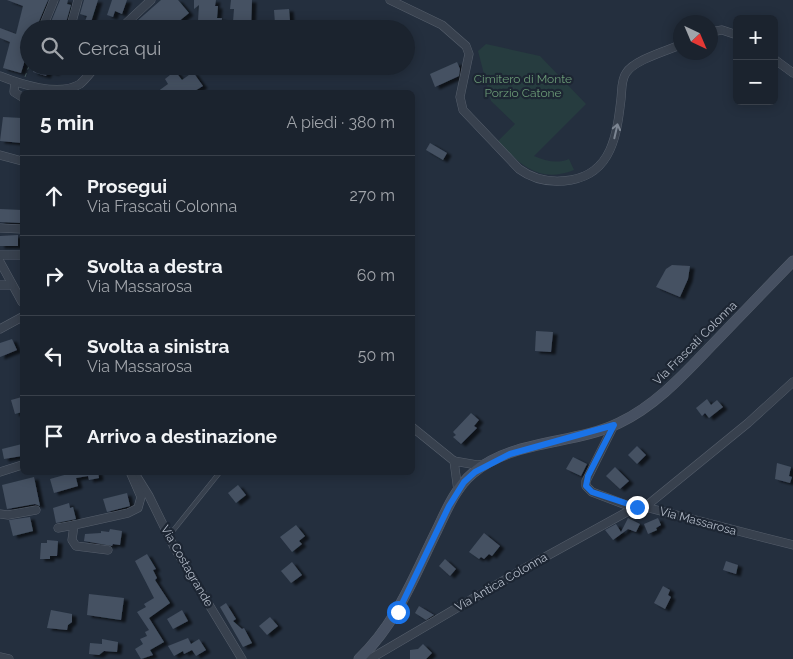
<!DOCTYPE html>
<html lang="it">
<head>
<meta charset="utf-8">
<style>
  body { margin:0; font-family:Raleway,sans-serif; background:#282f3a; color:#f1f3f6 }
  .controls { position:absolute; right:15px; top:15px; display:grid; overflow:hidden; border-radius:8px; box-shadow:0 2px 12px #0003 }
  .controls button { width:45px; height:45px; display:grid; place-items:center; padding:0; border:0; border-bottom:1px solid #39404a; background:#1b232e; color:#f1f3f6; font:25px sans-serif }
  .compass { position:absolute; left:673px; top:15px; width:45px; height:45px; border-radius:50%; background:#1b232e; box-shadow:0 2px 12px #0003; rotate:136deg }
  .stop { position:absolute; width:15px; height:15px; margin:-11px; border:4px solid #1a73e8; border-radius:50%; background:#fff }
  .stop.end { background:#1a73e8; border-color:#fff; box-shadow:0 1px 5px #0008 }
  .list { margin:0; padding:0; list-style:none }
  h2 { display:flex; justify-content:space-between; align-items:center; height:65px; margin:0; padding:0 20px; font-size:21px }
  h2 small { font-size:16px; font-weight:400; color:#a0a4aa }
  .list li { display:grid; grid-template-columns:32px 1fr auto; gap:15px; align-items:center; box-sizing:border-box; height:80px; padding:0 20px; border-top:1px solid #39404a }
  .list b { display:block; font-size:19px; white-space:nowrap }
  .list p { margin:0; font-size:16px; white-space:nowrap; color:#a0a4aa }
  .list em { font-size:16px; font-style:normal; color:#a0a4aa }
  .icon { flex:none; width:28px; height:28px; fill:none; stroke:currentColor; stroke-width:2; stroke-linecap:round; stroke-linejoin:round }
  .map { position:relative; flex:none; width:793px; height:659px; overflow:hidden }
  .search { position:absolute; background:#1b232e; box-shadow:0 2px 12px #0003; left:20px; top:20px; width:395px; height:55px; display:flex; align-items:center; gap:12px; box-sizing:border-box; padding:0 18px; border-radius:28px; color:#a0a4aa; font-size:19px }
  .panel { position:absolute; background:#1b232e; box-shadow:0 2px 12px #0003; left:20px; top:90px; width:395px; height:385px; border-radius:8px }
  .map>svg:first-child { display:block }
  .green { fill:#263c3f }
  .building { fill:#455162; filter:url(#shadow) }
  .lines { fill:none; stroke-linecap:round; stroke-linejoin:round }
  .lane-casing { stroke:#565f6c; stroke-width:5 }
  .street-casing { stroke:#565f6c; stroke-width:9 }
  .secondary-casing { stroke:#565f6c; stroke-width:11 }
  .path { stroke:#44595c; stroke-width:1; stroke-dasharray:4 4; stroke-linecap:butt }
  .lane { stroke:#38414e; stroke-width:4 }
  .street { stroke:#38414e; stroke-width:8 }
  .secondary { stroke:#465061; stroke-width:10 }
  .oneway { stroke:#7c8592 }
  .route { stroke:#1a73e8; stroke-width:6 }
  .labels { text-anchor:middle; stroke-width:4.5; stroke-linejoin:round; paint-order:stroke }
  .park-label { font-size:12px; fill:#6b9a76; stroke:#1d2633 }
  .street-label { font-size:12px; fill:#b4bcc9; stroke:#1d2633 }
</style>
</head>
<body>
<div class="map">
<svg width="793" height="659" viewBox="0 0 793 659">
  <defs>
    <filter id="shadow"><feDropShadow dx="4.5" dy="2.5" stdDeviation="1" flood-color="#0009"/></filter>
  </defs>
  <rect width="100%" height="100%" fill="#242f3e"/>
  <path class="green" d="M486,44L540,56L586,104L534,156C546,161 557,164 569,159L574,170C539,184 520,165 498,141L515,124L491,101L478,51Z"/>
  <g class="building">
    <path d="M7,0H48L37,26L35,29H29V47L21,73L3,68L10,42L0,38V28L16,34L23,6Z"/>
    <path d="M60,0H68L67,4L71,5L65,26L61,25L59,29H48Z"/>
    <path d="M84,0H98L91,22L106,29H82L87,16L80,14Z"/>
    <path d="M112,0H127L122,14L115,11L113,17L107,15Z"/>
    <path d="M161,0H178L189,13L172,27L167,21L157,28L155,25L151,29H128Z"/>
    <path d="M194,0H216L215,6H218L217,18H222L221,29H201L202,21H198L199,5L194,9Z"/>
    <path d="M231,0H252L251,29H236V22H233L234,9H230Z"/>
    <path d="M289,9L290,21L275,23L274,10Z"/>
    <path d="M457,62L460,69L459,76L435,87L430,74Z"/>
    <path d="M35,66H57L55,73L48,71L46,76L33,72Z"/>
    <path d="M175,71L182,80L193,72L203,86L193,92H157L168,84L165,79Z"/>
    <path d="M3,117L22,118V143L0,141Z"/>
    <path d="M430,143L447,153L443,160L426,150Z"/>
    <path d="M0,209L22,210V223L0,222Z"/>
    <path d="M18,235V246H0V236Z"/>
    <path d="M672,265L690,266L688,279L680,297L656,287L666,269Z"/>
    <path d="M536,331L553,332L551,352L535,351Z"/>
    <path d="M12,339L17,350L0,357V343Z"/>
    <path d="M22,397V412L15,414L11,400Z"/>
    <path d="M707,399L711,405L717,400L723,407L709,418L705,413L702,416L696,408Z"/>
    <path d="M471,413L479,420L474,426L477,428L461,444L453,437L456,435L453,432Z"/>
    <path d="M22,444V456L4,459L2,449Z"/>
    <path d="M637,446L646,455L637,464L628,455Z"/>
    <path d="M573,457L587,464L581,476L566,469Z"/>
    <path d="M777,463L791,467L789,476L792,477L790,483L775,479Z"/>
    <path d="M615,467L629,481L620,489L606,476Z"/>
    <path d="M75,472H98L99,478L89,480L88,476L76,478L78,486L54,493L50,479Z"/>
    <path d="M34,477L40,506L35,504L7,509L2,485Z"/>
    <path d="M238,485L246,495L236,503L228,493Z"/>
    <path d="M127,493L130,506L107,512L103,499Z"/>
    <path d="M69,503L70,508L73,507L76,519L56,523L53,508Z"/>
    <path d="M30,517L33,531L13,536L9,520Z"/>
    <path d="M628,518L640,524L636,532L628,529L613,540L605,530L616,524L621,532Z"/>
    <path d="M658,518L661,525L656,528L657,530L648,534L644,524Z"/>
    <path d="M296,525L305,536L299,541L302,544L292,552L280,537Z"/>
    <path d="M110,529L122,531L120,545L113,544L112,546L84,541L85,534L101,533V531L109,532Z"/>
    <path d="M484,533L500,546L492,556L489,554L484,559L481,557L479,559L469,552Z"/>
    <path d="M47,540L58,541L57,556H50V559H40L41,543H47Z"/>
    <path d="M147,554L156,569L153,570L157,578L155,580L170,603L149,618L164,642L150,650L153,655L141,659L135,649L143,644L140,639L147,636L145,632L149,630L137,612L146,607L144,604L154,598L135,561Z"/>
    <path d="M445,559L456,569L450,576L439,566Z"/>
    <path d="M726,561L738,565L736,574L723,570Z"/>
    <path d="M292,562L302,575L291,583L281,571Z"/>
    <path d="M663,586L670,590L668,595L671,597L665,609L654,603Z"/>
    <path d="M89,594L124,598L121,620L87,615Z"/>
    <path d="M226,603L236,619L233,621L242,629L244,628L252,643L243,647L220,607Z"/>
    <path d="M419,606L434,615L426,620L415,613Z"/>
    <path d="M51,610L72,614V622L68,625L67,630L47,628Z"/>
    <path d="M182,610L188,621L173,629L167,619Z"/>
    <path d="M270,617L278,626L267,635L259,626Z"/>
    <path d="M188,638L191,644L199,639L206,650L196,656L192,650L184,654L183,651L174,656L168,646Z"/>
    <path d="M102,639L118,642L117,652L104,651L99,655L89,654L90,643L102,644Z"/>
    <path d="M423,644L432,653L426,659H410V650L418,649Z"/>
  </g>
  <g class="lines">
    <defs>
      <path id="lane" d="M168,537L220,472"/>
      <g id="street">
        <path d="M390,0L442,25L466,46L469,54L460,97L463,110L519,169C534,180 553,183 571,180C612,173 617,134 621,99C622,91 621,80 626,73C634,60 666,51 680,45"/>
        <path d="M42,29L54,0"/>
        <path d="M70,29L78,0"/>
        <path d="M120,29L151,0"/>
        <path d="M710,32L722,30L737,35"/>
        <path d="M774,59L793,73"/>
        <path d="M0,76C20,84 59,97 80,84C86,79 91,72 96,66"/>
        <path d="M15,82L14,92L22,97"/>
        <path d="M0,155L22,161"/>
        <path d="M0,228L22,229"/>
        <path d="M0,255H22"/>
        <path d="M0,262L22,302"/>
        <path d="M0,285H12"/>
        <path d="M0,329L22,317"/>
        <path d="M614,425L586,481V486L592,492L634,508L645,507L793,545"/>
        <path d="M412,427L454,461L458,491"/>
        <path d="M454,461L477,465L486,464"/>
        <path d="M0,472L22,465"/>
        <path d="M134,472L149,496L174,547L242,659"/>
        <path d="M645,507L748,423L793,382"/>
        <path d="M0,514L8,515L36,510"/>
        <path d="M58,528L74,525"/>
        <path d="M108,550L76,546L72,540L74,525L128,513L138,508L141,497L131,474"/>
        <path d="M0,657L9,659"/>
        <path d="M370,659L525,568L634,508"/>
      </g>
      <path id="secondary" d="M359,659C397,623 414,576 437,530C446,511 456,487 473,473C513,439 574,445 619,423C657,405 685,373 714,343C740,316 767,288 793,261"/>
    </defs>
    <use href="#lane" class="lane-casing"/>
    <use href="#street" class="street-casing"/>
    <use href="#secondary" class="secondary-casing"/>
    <path class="path" d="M25,77L29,66"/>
    <use href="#lane" class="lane"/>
    <use href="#street" class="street"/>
    <use href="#secondary" class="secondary"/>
  </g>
  <defs><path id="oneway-shaft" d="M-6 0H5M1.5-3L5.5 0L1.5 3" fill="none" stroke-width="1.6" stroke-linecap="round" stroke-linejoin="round" transform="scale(1.25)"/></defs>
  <use class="oneway" href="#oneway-shaft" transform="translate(616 131) rotate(-77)"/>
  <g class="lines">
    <path class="route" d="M398,612L449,506L464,482L475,472L510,454L614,425L588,476L586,486L592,492L637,507"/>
  </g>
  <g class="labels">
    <g class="park-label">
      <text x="523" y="83">Cimitero di Monte<tspan x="523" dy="14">Porzio Catone</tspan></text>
    </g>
    <g class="street-label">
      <text transform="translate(695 343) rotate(-45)" y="4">Via Frascati Colonna</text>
      <text transform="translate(698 521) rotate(15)" y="4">Via Massarosa</text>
      <text transform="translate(187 566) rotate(60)" y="4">Via Costagrande</text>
      <text transform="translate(501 582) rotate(-30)" y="4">Via Antica Colonna</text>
    </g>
  </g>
</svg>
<div class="controls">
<button>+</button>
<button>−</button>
</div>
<svg class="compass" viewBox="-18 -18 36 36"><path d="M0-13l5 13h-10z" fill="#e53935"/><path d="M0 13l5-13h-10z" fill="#a0a4aa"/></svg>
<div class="stop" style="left:398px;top:612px"></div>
<div class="stop end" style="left:637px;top:507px"></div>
<div class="search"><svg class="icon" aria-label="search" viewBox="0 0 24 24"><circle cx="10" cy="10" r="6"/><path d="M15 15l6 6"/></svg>Cerca qui</div>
<section class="panel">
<h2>5 min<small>A piedi · 380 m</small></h2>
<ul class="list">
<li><svg class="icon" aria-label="ahead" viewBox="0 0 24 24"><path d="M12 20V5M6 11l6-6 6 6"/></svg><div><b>Prosegui</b><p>Via Frascati Colonna</p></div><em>270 m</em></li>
<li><svg class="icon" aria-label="right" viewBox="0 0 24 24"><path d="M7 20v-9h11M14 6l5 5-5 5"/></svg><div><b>Svolta a destra</b><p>Via Massarosa</p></div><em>60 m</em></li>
<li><svg class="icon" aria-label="left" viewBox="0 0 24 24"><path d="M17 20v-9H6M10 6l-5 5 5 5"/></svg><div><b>Svolta a sinistra</b><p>Via Massarosa</p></div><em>50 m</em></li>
<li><svg class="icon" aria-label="arrive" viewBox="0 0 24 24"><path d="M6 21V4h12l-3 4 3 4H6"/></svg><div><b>Arrivo a destinazione</b></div></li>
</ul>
</section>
</div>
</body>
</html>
